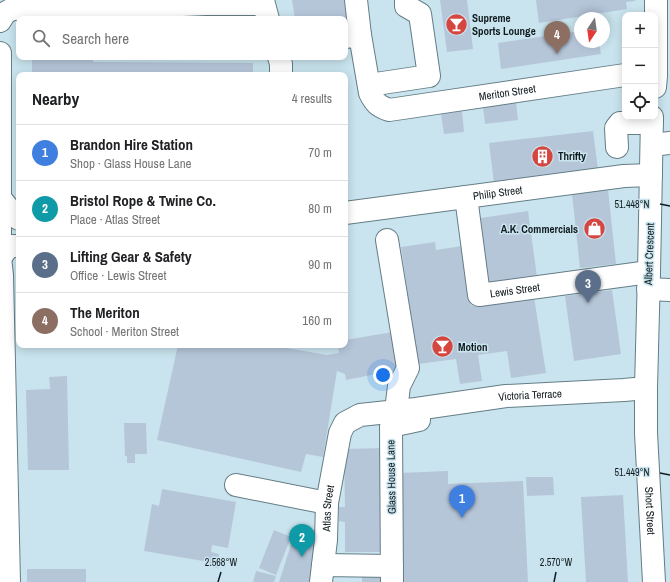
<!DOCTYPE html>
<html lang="en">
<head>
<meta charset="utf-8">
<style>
  body { margin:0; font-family:"Archivo Narrow",sans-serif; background:#f2f2f2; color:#202124 }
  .controls { position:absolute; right:12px; top:12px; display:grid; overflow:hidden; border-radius:8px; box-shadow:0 2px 10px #0003 }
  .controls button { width:36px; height:36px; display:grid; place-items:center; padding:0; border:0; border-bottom:1px solid #e0e0e0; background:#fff; color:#202124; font:20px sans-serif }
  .compass { position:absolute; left:574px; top:12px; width:36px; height:36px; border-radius:50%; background:#fff; box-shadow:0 2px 10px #0003; rotate:193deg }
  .you { position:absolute; left:383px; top:375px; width:14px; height:14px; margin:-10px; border:3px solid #fff; border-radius:50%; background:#1a73e8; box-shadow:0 0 0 6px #1a73e833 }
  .badge { display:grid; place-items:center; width:26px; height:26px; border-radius:50%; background:#d54641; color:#fff; font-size:13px; font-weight:700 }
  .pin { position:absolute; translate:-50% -33px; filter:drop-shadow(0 1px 2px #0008) }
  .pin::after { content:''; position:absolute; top:21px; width:14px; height:12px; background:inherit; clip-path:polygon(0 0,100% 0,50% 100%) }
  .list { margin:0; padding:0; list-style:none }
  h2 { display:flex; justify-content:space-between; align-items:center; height:52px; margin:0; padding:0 16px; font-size:17px }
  h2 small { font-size:13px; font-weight:400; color:#757577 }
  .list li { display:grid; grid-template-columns:26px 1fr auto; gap:12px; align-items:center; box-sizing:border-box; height:56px; padding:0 16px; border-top:1px solid #e0e0e0 }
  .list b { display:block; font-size:15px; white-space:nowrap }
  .list p { margin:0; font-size:13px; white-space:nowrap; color:#757577 }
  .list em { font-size:13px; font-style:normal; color:#757577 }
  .icon { flex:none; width:22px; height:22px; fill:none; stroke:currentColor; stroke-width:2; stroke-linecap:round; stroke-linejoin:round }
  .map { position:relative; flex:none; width:670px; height:582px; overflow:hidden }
  .search { position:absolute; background:#fff; box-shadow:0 2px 10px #0003; left:16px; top:16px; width:332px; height:44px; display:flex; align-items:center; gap:10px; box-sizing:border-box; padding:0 14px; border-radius:8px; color:#757577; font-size:15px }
  .panel { position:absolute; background:#fff; box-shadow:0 2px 10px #0003; left:16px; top:72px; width:332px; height:276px; border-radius:8px }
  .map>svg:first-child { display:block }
  .building { fill:#b6c6d9 }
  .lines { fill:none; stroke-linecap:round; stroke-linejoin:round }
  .minor-casing { stroke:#647d86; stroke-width:24 }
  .minor { stroke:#fff; stroke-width:22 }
  .ticks { fill:none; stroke:#111b1f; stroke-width:1.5 }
  .labels { text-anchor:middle; stroke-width:3; stroke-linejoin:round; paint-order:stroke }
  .poi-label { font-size:11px; font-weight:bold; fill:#111b1f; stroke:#c9e4ee; text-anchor:start }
  .street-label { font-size:11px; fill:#111b1f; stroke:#c9e4ee }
  .ticks-label { font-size:10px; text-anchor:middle; fill:#111b1f; stroke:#c9e4ee; stroke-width:3; stroke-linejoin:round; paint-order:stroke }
</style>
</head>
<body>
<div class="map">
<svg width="670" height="582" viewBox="0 0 670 582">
  <rect width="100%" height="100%" fill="#c9e4ee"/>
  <g class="building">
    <path d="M292,0H344L348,26H345V19H295Z"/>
    <path d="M440,0H467L473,49L447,52Z"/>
    <path d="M536,0H635V1L626,2L627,9L539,23Z"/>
    <path d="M580,31V42H599L601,54L501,69L498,43Z"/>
    <path d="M32,57H93V62L253,63V75H32Z"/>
    <path d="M516,102L518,120L485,124L483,107Z"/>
    <path d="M462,111L464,132L444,134L441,114Z"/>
    <path d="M593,131L598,169L494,183L489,143Z"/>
    <path d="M608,190L616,264L580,268L572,194Z"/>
    <path d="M528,211L537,277L483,284L474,219Z"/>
    <path d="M435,242L436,250L462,246L471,306L534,297L546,373L511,378L507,351L478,355L482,381L460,384L456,359L418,364L401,247Z"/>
    <path d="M612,290L621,354L574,361L565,296Z"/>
    <path d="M393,332L401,369L346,380L345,374L337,371L323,457L306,454L301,472L157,440L178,345H278L281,347L327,355L339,353L338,345H345V340Z"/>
    <path d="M67,376L69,470H28L26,390L50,389L49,377Z"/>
    <path d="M124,423H146L147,454H135V463H127V456H125Z"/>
    <path d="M384,448V552H345V522L339,521V507H345L344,449Z"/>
    <path d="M448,471V484L523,481L528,582H399V473Z"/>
    <path d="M526,477H553L554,495L527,496Z"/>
    <path d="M162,489L236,502L228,548L212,545L211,552L219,554L217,568L208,566L209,562L144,551L152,504L159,506Z"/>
    <path d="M623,495L628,582H586L581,497Z"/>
    <path d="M297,526L320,532L313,582H279Z"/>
    <path d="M274,530L291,537L276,575L259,568Z"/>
    <rect x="27" y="569" width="59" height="13"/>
    <path d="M256,571L276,576L274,582H253Z"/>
    <path d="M382,574V582H362V575Z"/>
  </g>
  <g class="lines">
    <defs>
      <g id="minor">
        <path d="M356,0L360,35"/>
        <path d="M0,21L5,13L12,9L133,7L206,4H264L268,19"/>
        <path id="s1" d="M345,37L360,35L370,93C375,103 378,106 389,110L625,75"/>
        <path d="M0,53V258L2,275L9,582"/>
        <path d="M279,57L281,64V75"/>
        <path d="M369,85L429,76L420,14L406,6V0"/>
        <path d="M655,87L656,76V0"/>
        <path id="s2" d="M652,117L649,272L646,388V433L654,582"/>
        <path d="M652,145L670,143"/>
        <path d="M617,147L616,128L620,123H638L652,122"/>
        <path id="s3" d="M466,197L479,295L649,272"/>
        <path d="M1,199L13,214L19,219"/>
        <path id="s4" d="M345,213L624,176L651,175"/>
        <path d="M387,240L408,368L399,386L396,411"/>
        <path d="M0,258L9,246H19"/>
        <path d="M648,289L670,290"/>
        <path d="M236,485L327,503"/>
        <path id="s5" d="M323,565L326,540L327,503L340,433L345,423L360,415L416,409L506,396L624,390L646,388"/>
        <path d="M321,582L323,565L392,566"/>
        <path d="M392,582L391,426L419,420"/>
      </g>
    </defs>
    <use href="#minor" class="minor-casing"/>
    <use href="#minor" class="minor"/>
  </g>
  <path class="ticks" d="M660,204L670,206M660,473L670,475M218,582L221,572M554,582L556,572"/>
  <defs>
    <symbol id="bar-disc" viewBox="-11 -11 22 22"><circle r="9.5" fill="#d54641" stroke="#c9e4ee"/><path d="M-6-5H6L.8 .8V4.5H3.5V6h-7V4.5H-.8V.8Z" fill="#fff"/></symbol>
    <symbol id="building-disc" viewBox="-11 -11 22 22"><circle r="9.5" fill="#d54641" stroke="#c9e4ee"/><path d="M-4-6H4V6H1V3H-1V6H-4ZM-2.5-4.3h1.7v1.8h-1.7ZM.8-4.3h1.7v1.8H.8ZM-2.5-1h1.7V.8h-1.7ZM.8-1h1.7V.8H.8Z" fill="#fff"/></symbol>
    <symbol id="shop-disc" viewBox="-11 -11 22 22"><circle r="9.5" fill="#d54641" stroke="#c9e4ee"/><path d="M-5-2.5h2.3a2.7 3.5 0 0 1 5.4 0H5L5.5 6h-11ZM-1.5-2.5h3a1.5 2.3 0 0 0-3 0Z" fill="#fff"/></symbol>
  </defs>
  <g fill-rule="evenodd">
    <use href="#bar-disc" x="444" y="12" width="25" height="25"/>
    <use href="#building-disc" x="530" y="144" width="25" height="25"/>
    <use href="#shop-disc" x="582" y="216" width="25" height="25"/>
    <use href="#bar-disc" x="430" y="334" width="25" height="25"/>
  </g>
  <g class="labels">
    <g class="poi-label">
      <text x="472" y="22">Supreme<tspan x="472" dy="13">Sports Lounge</tspan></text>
      <text x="558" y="160">Thrifty</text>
      <text x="578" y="233" text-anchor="end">A.K. Commercials</text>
      <text x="458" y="351">Motion</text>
    </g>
    <g class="street-label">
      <text dy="4" stroke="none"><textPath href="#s1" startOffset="220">Meriton Street</textPath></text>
      <text dy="4" stroke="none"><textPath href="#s4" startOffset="154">Philip Street</textPath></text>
      <text transform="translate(649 254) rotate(-88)" y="4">Albert Crescent</text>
      <text dy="4" stroke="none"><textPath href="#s3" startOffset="135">Lewis Street</textPath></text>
      <text dy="4" stroke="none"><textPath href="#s5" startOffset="333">Victoria Terrace</textPath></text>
      <text transform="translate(391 477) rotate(-91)" y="4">Glass House Lane</text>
      <text dy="4" stroke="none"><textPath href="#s5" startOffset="57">Atlas Street</textPath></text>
      <text dy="4" stroke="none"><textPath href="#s2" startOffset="394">Short Street</textPath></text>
    </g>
  </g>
  <g class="ticks-label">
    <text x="632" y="208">51.448°N</text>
    <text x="632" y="476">51.449°N</text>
    <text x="221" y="566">2.568°W</text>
    <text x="556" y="566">2.570°W</text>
  </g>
</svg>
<div class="controls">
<button>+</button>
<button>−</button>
<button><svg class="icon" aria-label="locate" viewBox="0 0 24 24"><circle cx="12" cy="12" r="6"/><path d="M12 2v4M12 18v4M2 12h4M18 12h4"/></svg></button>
</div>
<svg class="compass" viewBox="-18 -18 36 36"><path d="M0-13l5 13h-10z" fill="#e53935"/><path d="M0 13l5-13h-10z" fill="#757577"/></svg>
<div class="you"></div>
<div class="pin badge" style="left:462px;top:518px;background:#3f7fe0">1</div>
<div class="pin badge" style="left:302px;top:557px;background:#0f9aa8">2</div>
<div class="pin badge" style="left:588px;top:303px;background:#5c6f8a">3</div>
<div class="pin badge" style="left:557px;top:54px;background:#8d6e63">4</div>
<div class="search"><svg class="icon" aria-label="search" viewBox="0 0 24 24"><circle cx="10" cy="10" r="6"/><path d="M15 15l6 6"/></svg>Search here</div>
<section class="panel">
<h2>Nearby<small>4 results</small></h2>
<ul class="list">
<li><span class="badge" style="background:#3f7fe0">1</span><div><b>Brandon Hire Station</b><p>Shop · Glass House Lane</p></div><em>70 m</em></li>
<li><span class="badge" style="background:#0f9aa8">2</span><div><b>Bristol Rope &amp; Twine Co.</b><p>Place · Atlas Street</p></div><em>80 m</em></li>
<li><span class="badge" style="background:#5c6f8a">3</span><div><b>Lifting Gear &amp; Safety</b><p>Office · Lewis Street</p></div><em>90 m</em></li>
<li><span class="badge" style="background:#8d6e63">4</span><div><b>The Meriton</b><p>School · Meriton Street</p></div><em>160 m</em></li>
</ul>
</section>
</div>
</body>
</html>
